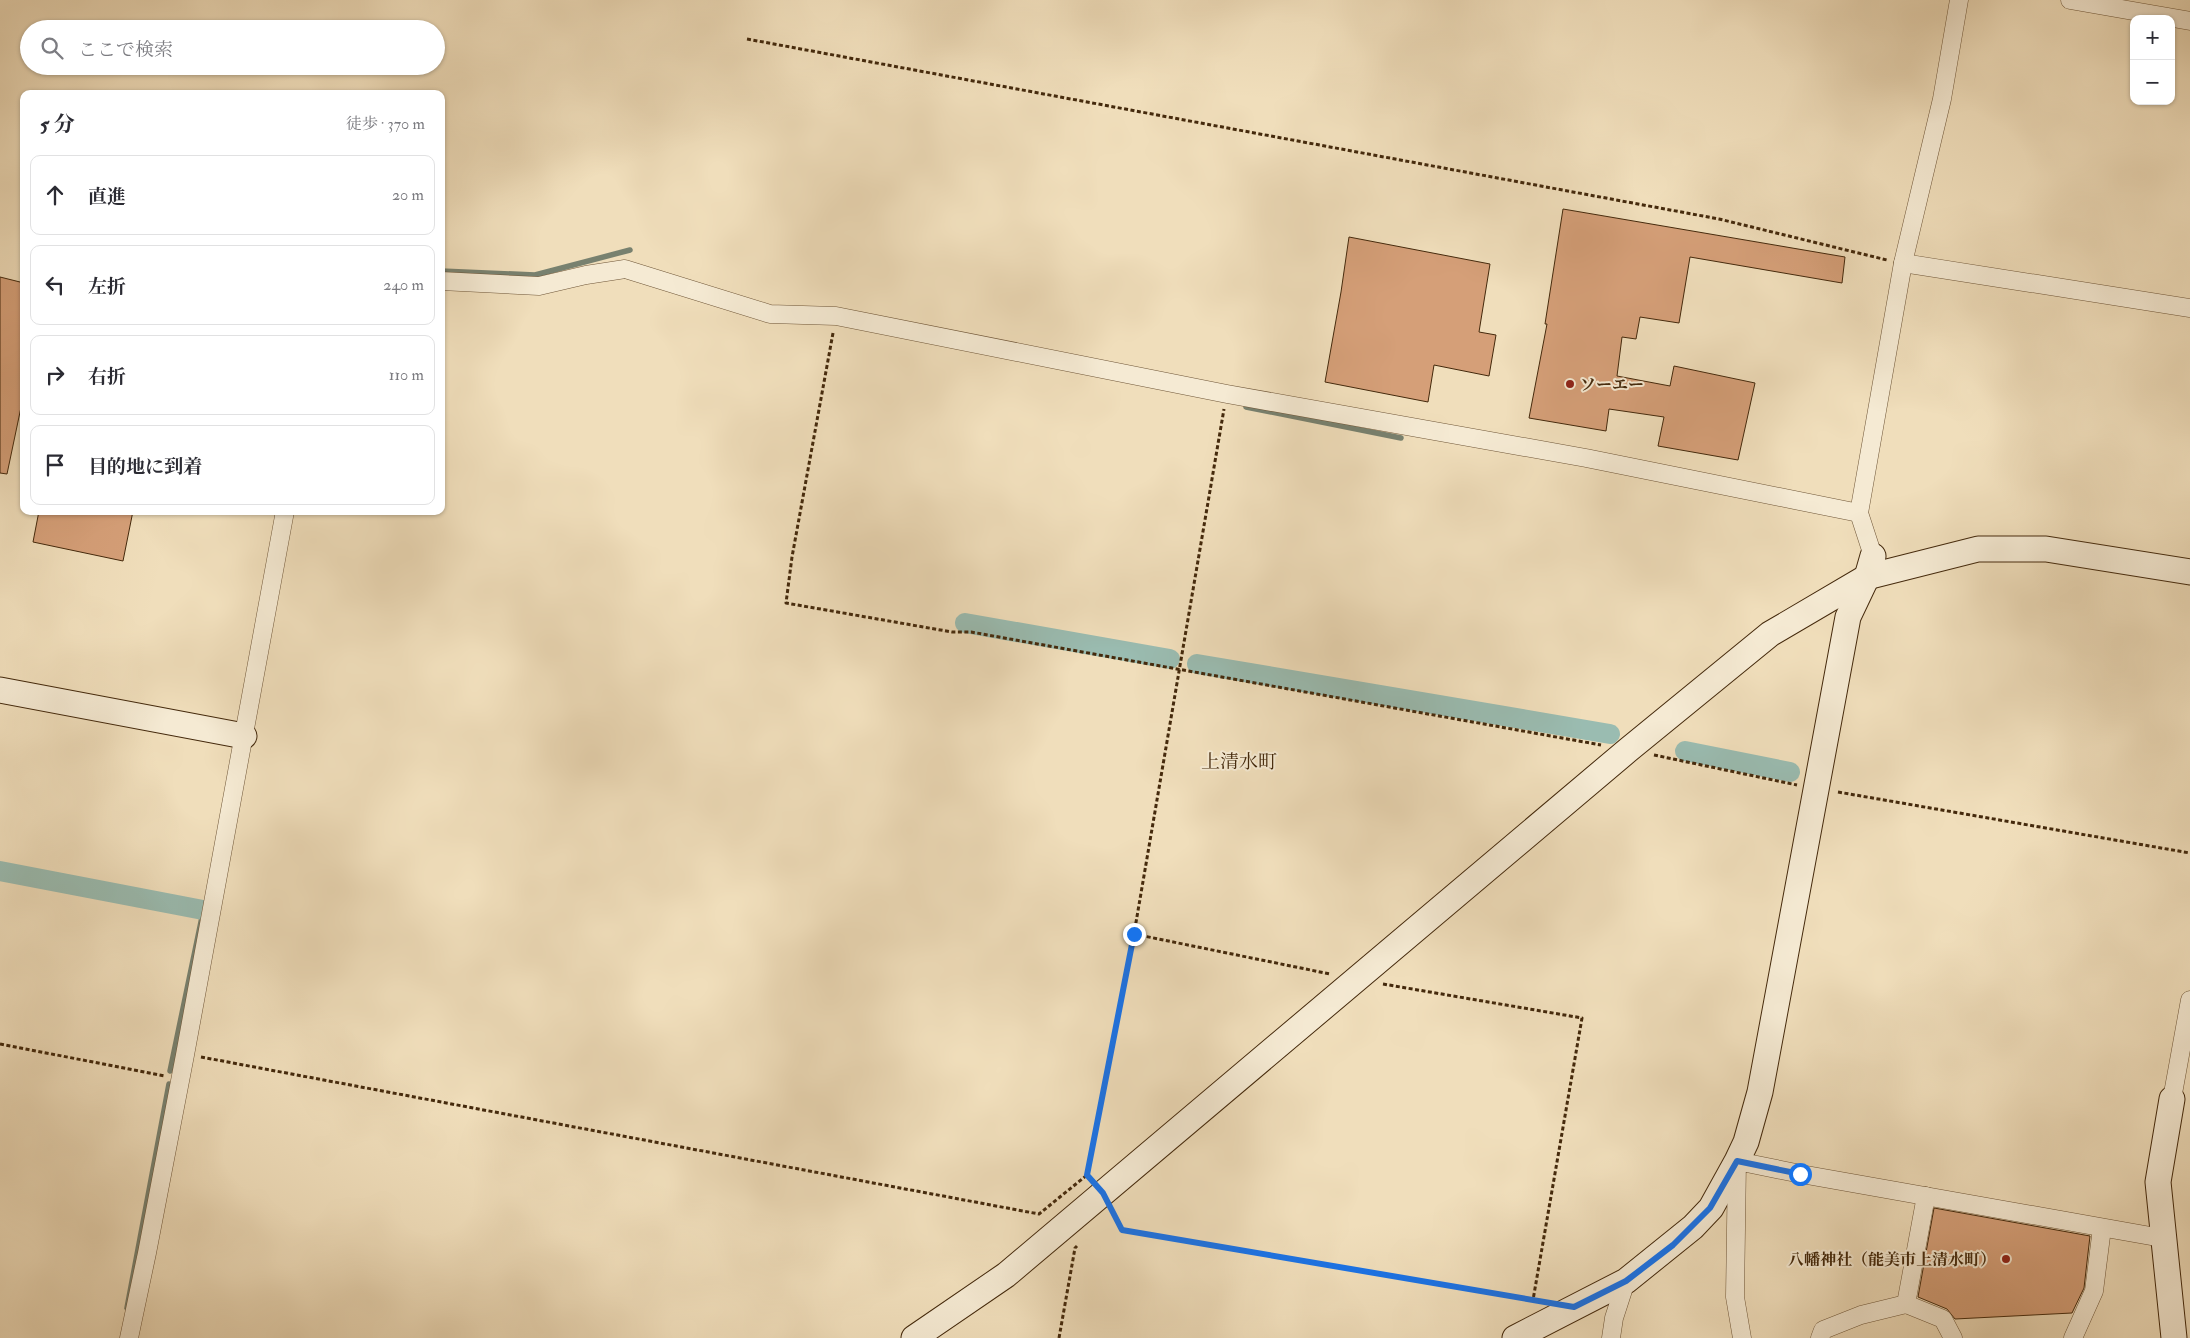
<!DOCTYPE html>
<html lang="ja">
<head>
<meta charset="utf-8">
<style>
  body { margin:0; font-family:"IM FELL Double Pica","Noto Serif JP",serif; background:#f7f7f7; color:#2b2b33 }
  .controls { position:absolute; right:15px; top:15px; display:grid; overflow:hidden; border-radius:10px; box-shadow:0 1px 4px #0004 }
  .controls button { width:45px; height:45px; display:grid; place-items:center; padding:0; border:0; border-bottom:1px solid #e1e1e2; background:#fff; color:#2b2b33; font:25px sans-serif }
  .stop { position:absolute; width:15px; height:15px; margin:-11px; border:4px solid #1a73e8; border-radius:50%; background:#fff }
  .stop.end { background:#1a73e8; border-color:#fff; box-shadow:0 1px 5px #0008 }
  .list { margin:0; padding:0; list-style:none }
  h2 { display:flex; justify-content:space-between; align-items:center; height:65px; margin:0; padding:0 20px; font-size:21px }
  h2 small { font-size:16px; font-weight:400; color:#7c7c81 }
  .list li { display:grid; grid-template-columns:32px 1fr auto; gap:15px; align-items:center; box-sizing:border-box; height:80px; margin:0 10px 10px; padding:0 10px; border:1px solid #e1e1e2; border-radius:10px }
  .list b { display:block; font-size:19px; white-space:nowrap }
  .list em { font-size:16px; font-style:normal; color:#7c7c81 }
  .icon { flex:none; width:28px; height:28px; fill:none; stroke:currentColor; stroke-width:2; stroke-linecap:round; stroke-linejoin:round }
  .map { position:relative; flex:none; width:2190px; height:1338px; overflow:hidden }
  .search { position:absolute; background:#fff; box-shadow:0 1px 4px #0004; left:20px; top:20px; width:425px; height:55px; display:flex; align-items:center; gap:12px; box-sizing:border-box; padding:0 18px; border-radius:28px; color:#7c7c81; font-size:19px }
  .panel { position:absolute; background:#fff; box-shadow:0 1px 4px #0004; left:20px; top:90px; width:425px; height:425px; border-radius:10px }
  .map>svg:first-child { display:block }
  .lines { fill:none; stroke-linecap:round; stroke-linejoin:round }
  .stream { stroke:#78816f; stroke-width:5.5 }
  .canal { stroke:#9abcb1; stroke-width:20 }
  .building { fill:#d59f78; stroke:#44290c }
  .street-casing { stroke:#6f5638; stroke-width:19 }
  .secondary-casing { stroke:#44290c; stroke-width:27 }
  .path { stroke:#44290c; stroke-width:3; stroke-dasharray:4 2.5; stroke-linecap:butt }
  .street { stroke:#f5ead3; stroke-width:18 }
  .secondary { stroke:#f5ead3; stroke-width:25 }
  .route { stroke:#1a73e8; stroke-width:6 }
  .poi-dot { fill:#8f2418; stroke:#f5ead3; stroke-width:2 }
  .labels { text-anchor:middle; stroke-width:4; stroke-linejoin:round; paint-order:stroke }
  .poi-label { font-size:16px; font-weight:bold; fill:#44290c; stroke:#f5ead3; text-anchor:start }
  .quarter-label { font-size:19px; fill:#44290c; stroke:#f5ead3 }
</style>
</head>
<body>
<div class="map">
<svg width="2190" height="1338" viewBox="0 0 2190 1338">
  <rect width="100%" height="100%" fill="#f0debb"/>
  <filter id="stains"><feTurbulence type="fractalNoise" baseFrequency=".004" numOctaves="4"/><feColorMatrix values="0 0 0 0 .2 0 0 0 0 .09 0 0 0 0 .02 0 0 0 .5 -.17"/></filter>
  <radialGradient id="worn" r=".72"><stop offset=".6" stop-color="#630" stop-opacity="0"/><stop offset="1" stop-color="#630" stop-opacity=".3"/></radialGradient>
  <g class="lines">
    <g class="stream">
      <path d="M441,271L535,275L630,250"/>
      <path d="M1246,407L1401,438"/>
      <path d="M170,1071L202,917"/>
      <path d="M127,1308L169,1084"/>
    </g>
    <g class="canal">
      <path d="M965,623L1170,659"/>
      <path d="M1197,664L1610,734"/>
      <path d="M1685,751L1790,772"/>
      <path d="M0,871L203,910"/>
    </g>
  </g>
  <g class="building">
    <path d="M1563,209L1845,257L1842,283L1690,257L1679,323L1640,317L1636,339L1622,337L1617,376L1670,386L1674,366L1755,383L1738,460L1658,446L1664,417L1609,409L1606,431L1529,418L1547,324H1545Z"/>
    <path d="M1349,237L1490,264L1479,332L1496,335L1489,376L1434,365L1428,402L1325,382L1341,292Z"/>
    <path d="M0,277L24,283V393L7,474L0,473Z"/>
    <path d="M39,511H133L123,561L33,542Z"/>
    <path d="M1934,1208L2090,1236L2084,1288L2072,1313L1955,1319L1947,1309L1918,1297Z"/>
  </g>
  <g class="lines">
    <defs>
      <g id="street">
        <path d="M2070,0L2190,21"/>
        <path d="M1903,263L2190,308"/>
        <path d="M441,281L539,286L586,275L625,269L770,314L836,316L1227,394L1586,458L1859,513"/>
        <path d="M1873,556L1859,513L1903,263L1942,99L1959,0"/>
        <path d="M2172,1099L2190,1000"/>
        <path d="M1906,1304L1943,1319L1953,1338"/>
        <path d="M129,1338L147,1253L185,1055L285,511"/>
        <path d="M1611,1338L1614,1318L1626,1281"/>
        <path d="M1742,1338L1735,1297L1737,1161L1801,1174L2162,1238"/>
        <path d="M1820,1338L1823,1330L1861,1315L1906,1304L1926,1196"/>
        <path d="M2073,1338L2094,1291L2102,1228"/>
      </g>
      <g id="secondary">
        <path d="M0,690L244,736"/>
        <path d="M2172,1099L2158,1182L2174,1338"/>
        <path d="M914,1338L1006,1275L1628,750L1770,634L1867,577L1978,549H2046L2190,572"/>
        <path d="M1515,1338L1626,1281L1693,1227L1711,1208L1737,1161L1746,1142L1760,1092L1848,617L1867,577L1873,556"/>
      </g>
    </defs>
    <use href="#street" class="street-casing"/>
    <use href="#secondary" class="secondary-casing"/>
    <g class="path">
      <path d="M747,39L1719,219L1887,260"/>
      <path d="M833,333L792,557L786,603L952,632H971L1601,745"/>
      <path d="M1654,755L1797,785"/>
      <path d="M1838,792L2190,853"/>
      <path d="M1134,934L1330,974"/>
      <path d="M1383,984L1582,1018L1533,1300"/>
      <path d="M0,1044L165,1076"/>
      <path d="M201,1057L1039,1214L1087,1175"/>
      <path d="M1089,1178L1087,1175L1134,934L1224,409"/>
      <path d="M1113,1211L1122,1230L1539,1301"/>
      <path d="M1059,1338L1075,1248L1077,1246"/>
    </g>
    <use href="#street" class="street"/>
    <use href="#secondary" class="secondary"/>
  </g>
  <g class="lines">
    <path class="route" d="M1134,934L1087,1175L1103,1193L1122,1230L1574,1307L1626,1281L1673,1245L1710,1208L1737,1161L1800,1174"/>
  </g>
  <g class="poi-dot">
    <circle cx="1570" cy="384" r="5"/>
    <circle cx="2006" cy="1259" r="5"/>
  </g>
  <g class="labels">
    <g class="poi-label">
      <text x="1580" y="390">ソーエー</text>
      <text x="1996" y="1265" text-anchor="end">八幡神社（能美市上清水町）</text>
    </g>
    <g class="quarter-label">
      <text x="1239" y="768">上清水町</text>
    </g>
  </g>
  <rect width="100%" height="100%" filter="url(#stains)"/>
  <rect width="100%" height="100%" fill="url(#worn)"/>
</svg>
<div class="controls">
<button>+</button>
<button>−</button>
</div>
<div class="stop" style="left:1800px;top:1174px"></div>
<div class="stop end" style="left:1134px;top:934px"></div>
<div class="search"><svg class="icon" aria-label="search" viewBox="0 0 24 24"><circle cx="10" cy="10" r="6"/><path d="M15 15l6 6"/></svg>ここで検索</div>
<section class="panel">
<h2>5 分<small>徒歩 · 370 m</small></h2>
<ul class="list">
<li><svg class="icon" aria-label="ahead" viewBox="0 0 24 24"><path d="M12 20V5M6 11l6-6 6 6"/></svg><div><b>直進</b></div><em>20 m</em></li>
<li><svg class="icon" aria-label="left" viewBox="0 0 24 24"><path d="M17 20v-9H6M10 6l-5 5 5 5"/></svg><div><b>左折</b></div><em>240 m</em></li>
<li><svg class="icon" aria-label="right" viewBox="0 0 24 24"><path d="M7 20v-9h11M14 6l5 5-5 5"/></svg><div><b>右折</b></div><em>110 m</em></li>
<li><svg class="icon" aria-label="arrive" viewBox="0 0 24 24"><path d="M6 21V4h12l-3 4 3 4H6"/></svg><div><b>目的地に到着</b></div></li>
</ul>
</section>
</div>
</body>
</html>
